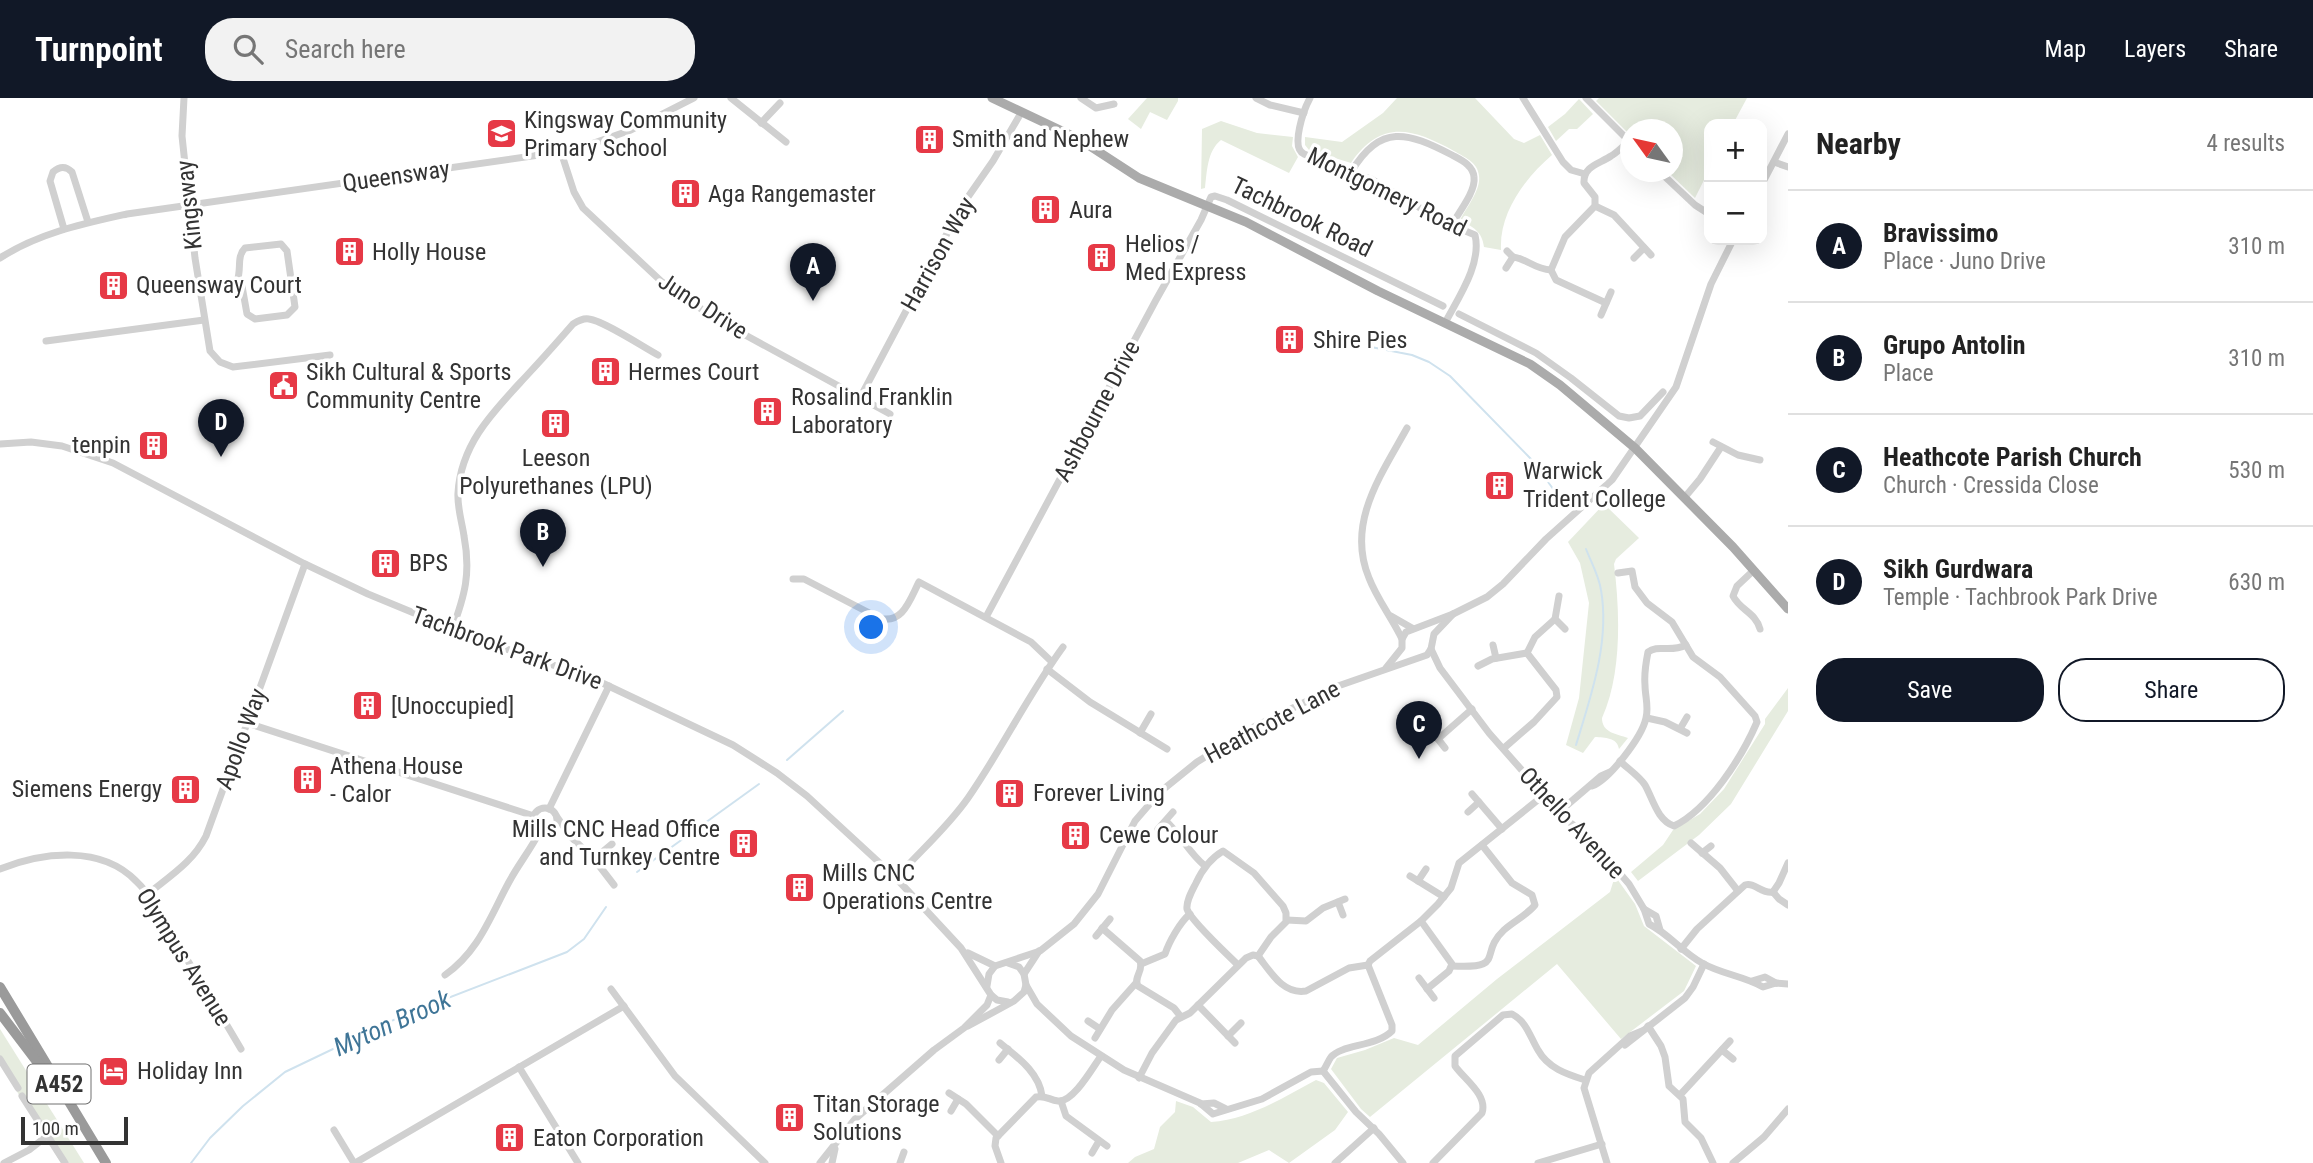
<!DOCTYPE html>
<html lang="en">
<head>
<meta charset="utf-8">
<style>
  body { margin:0; font-family:"Roboto Condensed",sans-serif; background:#f2f2f2; color:#222 }
  .controls { position:absolute; right:21px; top:21px; display:grid; overflow:hidden; border-radius:14px; box-shadow:0 7px 28px #0002 }
  .controls button { width:63px; height:63px; display:grid; place-items:center; padding:0; border:0; border-bottom:2px solid #e0e0e0; background:#fff; color:#222; font:35px sans-serif }
  .compass { position:absolute; left:1620px; top:21px; width:63px; height:63px; border-radius:50%; background:#fff; box-shadow:0 7px 28px #0002; rotate:303deg }
  .scale { position:absolute; left:21px; bottom:18px; width:107px; box-sizing:border-box; padding-left:7px; border:4px solid #333; border-top:0; font-size:19px; line-height:24px; white-space:nowrap; color:#333; -webkit-text-stroke:5px #fff; paint-order:stroke }
  .you { position:absolute; left:872px; top:530px; width:24px; height:24px; margin:-18px; border:5px solid #fff; border-radius:50%; background:#1a73e8; box-shadow:0 0 0 10px #1a73e833 }
  .badge { display:grid; place-items:center; width:46px; height:46px; border-radius:50%; background:#111827; color:#fff; font-size:23px; font-weight:700 }
  .pin { position:absolute; translate:-50% -58px; filter:drop-shadow(0 2px 4px #0008) }
  .pin::after { content:''; position:absolute; top:37px; width:24px; height:21px; background:inherit; clip-path:polygon(0 0,100% 0,50% 100%) }
  .list { margin:0; padding:0; list-style:none }
  h2 { display:flex; justify-content:space-between; align-items:center; height:91px; margin:0; padding:0 28px; font-size:30px }
  h2 small { font-size:23px; font-weight:400; color:#767676 }
  .list li { display:grid; grid-template-columns:46px 1fr auto; gap:21px; align-items:center; box-sizing:border-box; height:112px; padding:0 28px; border-top:2px solid #e0e0e0 }
  .list b { display:block; font-size:26px; white-space:nowrap }
  .list p { margin:0; font-size:23px; white-space:nowrap; color:#767676 }
  .list em { font-size:23px; font-style:normal; color:#767676 }
  .actions { display:flex; gap:14px; padding:21px 28px }
  .actions a { flex:1; padding:16px 0; border:2px solid #111827; border-radius:28px; text-align:center; font-size:24px; color:#111827 }
  .actions .main { background:#111827; color:#fff }
  .icon { flex:none; width:38px; height:38px; fill:none; stroke:currentColor; stroke-width:2; stroke-linecap:round; stroke-linejoin:round }
  .map { position:relative; flex:none; width:1788px; height:1065px; overflow:hidden }
  header { display:flex; align-items:center; gap:42px; box-sizing:border-box; height:98px; padding:0 35px; background:#111827; color:#fff }
  header strong { font-size:33px }
  nav { display:flex; gap:38px; margin-inline-start:auto; font-size:24px }
  .search { width:490px; height:63px; background:#f2f2f2; display:flex; align-items:center; gap:18px; box-sizing:border-box; padding:0 24px; border-radius:28px; color:#767676; font-size:26px }
  main { display:flex }
  aside { flex:1; background:#fff }
  .map>svg:first-child { display:block }
  .green { fill:#e6ecdf }
  .lines { fill:none; stroke-linecap:round; stroke-linejoin:round }
  .stream { stroke:#cfe2ee; stroke-width:2 }
  .minor { stroke:#d0d0d0; stroke-width:7 }
  .major { stroke:#ababab; stroke-width:9 }
  .highway { stroke:#9a9a9a; stroke-width:10 }
  .labels { text-anchor:middle; stroke-width:7; stroke-linejoin:round; paint-order:stroke }
  .shield { fill:#fff; stroke:#707070; stroke-width:2 }
  .shield-label { font-size:23px; font-weight:bold; fill:#333 }
  .poi-label { font-size:24px; fill:#333; stroke:#fff; text-anchor:start }
  .street-label { font-size:24px; fill:#333; stroke:#fff }
  .water-label { font-size:26px; font-style:italic; fill:#3f7597; stroke:#fff }
</style>
</head>
<body>
<header>
<strong>Turnpoint</strong>
<div class="search"><svg class="icon" aria-label="search" viewBox="0 0 24 24"><circle cx="10" cy="10" r="6"/><path d="M15 15l6 6"/></svg>Search here</div>
<nav><a>Map</a><a>Layers</a><a>Share</a></nav>
</header>
<main>
<div class="map">
<svg width="1788" height="1065" viewBox="0 0 1788 1065">
  <rect width="100%" height="100%" fill="#fff"/>
  <g class="green">
    <path d="M1147,0H1178V3L1167,22L1150,14L1141,31L1128,21Z"/>
    <path d="M1397,0H1475L1514,41L1524,45L1540,37L1552,57C1525,80 1499,115 1501,152L1484,149C1482,133 1473,129 1460,122C1466,110 1481,92 1479,78C1478,64 1464,59 1454,53C1412,30 1381,21 1351,65L1309,52L1305,47V39L1342,44L1383,15Z"/>
    <path d="M1599,0H1747L1733,26H1709V72L1695,100L1668,74H1672V32H1630V37L1596,3Z"/>
    <path d="M1579,1L1593,16L1577,31H1569L1556,43L1548,29L1565,16Z"/>
    <path d="M1221,23L1257,35L1293,39L1292,48L1298,59L1289,75L1221,42C1207,53 1207,74 1205,90L1201,91L1202,31Z"/>
    <path d="M1604,406L1639,440L1616,461L1614,466C1620,514 1622,576 1602,620C1602,635 1617,636 1628,640L1619,651C1617,639 1605,640 1595,639L1583,655L1566,647L1579,600L1589,505L1580,465L1568,444Z"/>
    <path d="M1788,590V613L1731,706L1699,737L1638,783L1631,774L1663,747L1673,732L1700,716L1724,691L1765,626V621Z"/>
    <path d="M1615,778L1635,806L1644,828L1696,868L1684,893L1621,941L1557,866L1370,1019L1361,1011L1331,971L1337,960L1365,952L1394,940L1418,947L1497,881L1610,794Z"/>
    <path d="M0,931L84,1065H61L0,966Z"/>
    <path d="M1316,982L1324,985L1348,1014L1335,1032L1289,1065L1269,1052L1238,1065H1128L1135,1059L1154,1051L1160,1029L1175,1014L1176,1003L1193,1009L1211,1024C1250,1021 1282,1000 1316,982Z"/>
  </g>
  <g class="lines">
    <g class="stream">
      <path d="M1371,249L1412,257L1429,264L1450,278L1531,361L1565,407"/>
      <path d="M1576,647C1591,598 1610,544 1601,492C1599,478 1591,464 1586,451"/>
      <path d="M787,662L843,613"/>
      <path d="M637,774L759,686"/>
      <path d="M191,1065L210,1040L243,1008L285,974L404,917L567,854L584,841L606,809"/>
    </g>
    <g class="minor">
      <path d="M184,0L182,38L195,160L210,253L220,264L233,269L330,257"/>
      <path d="M731,0L786,44"/>
      <path d="M1081,0L1096,10L1114,6"/>
      <path d="M1256,0L1270,7L1304,15"/>
      <path d="M1310,0C1304,11 1290,50 1304,56C1312,60 1322,60 1331,64C1345,69 1356,78 1371,81L1444,124L1475,137C1482,166 1458,200 1445,225"/>
      <path d="M1523,0L1563,64L1571,72L1585,76"/>
      <path d="M1586,0L1630,44"/>
      <path d="M761,25L780,5"/>
      <path d="M561,54L574,94L583,110L662,184L716,221L890,316"/>
      <path d="M1774,64L1788,69"/>
      <path d="M1351,74C1381,25 1407,34 1452,57C1461,62 1473,67 1474,79C1476,94 1458,115 1451,128"/>
      <path d="M1660,74L1695,107L1709,116"/>
      <path d="M1362,81L1373,89L1386,91"/>
      <path d="M1762,86L1788,36"/>
      <path d="M1595,108L1614,117L1651,157"/>
      <path d="M64,131L50,83L53,74C60,68 66,68 72,74L88,124"/>
      <path d="M1513,159C1528,161 1534,171 1551,172"/>
      <path d="M0,160C39,135 82,126 127,116L574,52L631,32L694,0"/>
      <path d="M1634,160L1644,150"/>
      <path d="M1506,170L1513,159L1507,153"/>
      <path d="M199,188L237,183L242,188L247,216L255,221L287,217L295,209L287,153L281,146L245,150C236,159 242,171 237,183"/>
      <path d="M1606,205L1556,182L1551,172L1565,139L1595,108V99L1584,85C1583,68 1599,66 1611,58C1618,54 1623,48 1629,43"/>
      <path d="M1459,216L1536,255L1571,280L1619,318L1629,320L1640,318L1663,294"/>
      <path d="M1601,217L1611,194"/>
      <path d="M46,243L204,222"/>
      <path d="M860,300L961,109L993,63L1021,15"/>
      <path d="M1713,344L1738,357L1760,362"/>
      <path d="M0,346L31,344L62,348L113,365L305,466L368,496L472,539L596,582L733,647L777,675L807,698L896,780L961,850L991,897L997,902L1008,904"/>
      <path d="M1685,399L1700,381L1721,349"/>
      <path d="M1754,472L1737,488L1733,498C1740,512 1756,515 1760,531"/>
      <path d="M1618,475L1632,473L1635,489L1647,505L1672,524L1693,559L1720,579L1755,618L1757,624C1742,659 1709,711 1674,728C1657,722 1653,701 1645,687C1639,678 1628,671 1620,663"/>
      <path d="M793,481H804L879,520C903,527 910,501 919,484L1031,544L1052,564"/>
      <path d="M1391,518L1412,530"/>
      <path d="M986,519L1156,202L1201,122L1211,99L1215,98L1227,102L1443,208"/>
      <path d="M1555,521L1565,531"/>
      <path d="M452,532C465,497 471,475 464,438C462,424 457,409 458,395C461,343 497,310 530,274C545,258 559,242 573,226C578,223 583,220 589,221C604,223 643,249 658,257"/>
      <path d="M1402,541C1392,520 1377,501 1369,480C1346,425 1381,377 1407,330"/>
      <path d="M1493,547L1496,560"/>
      <path d="M1431,551L1440,570L1489,635L1565,721L1585,735L1629,786L1644,811L1649,826C1669,836 1682,854 1702,865C1721,876 1744,878 1763,889L1776,885L1788,886"/>
      <path d="M1478,568L1492,561L1527,555"/>
      <path d="M1386,570L1402,550V541L1406,534L1453,516L1487,499L1503,486L1546,441L1612,382L1676,289L1711,186L1733,142"/>
      <path d="M1047,571L1090,604L1167,651"/>
      <path d="M1647,620L1665,624L1687,635"/>
      <path d="M247,625L534,718"/>
      <path d="M1680,631L1687,619"/>
      <path d="M1431,632L1438,641L1472,611"/>
      <path d="M1140,635L1151,616"/>
      <path d="M1438,641L1445,650"/>
      <path d="M1504,650L1534,624L1557,599L1556,592L1527,555L1535,539L1555,521L1559,498"/>
      <path d="M1592,688C1609,682 1642,639 1646,620C1649,609 1645,598 1645,587C1644,576 1646,564 1648,554C1658,546 1670,555 1686,547"/>
      <path d="M1472,696L1502,731"/>
      <circle cx="545" cy="722" r="12"/>
      <path d="M549,711L609,588"/>
      <path d="M1468,714L1479,704"/>
      <path d="M1559,714L1601,678L1610,674"/>
      <path d="M557,719L571,739L594,761L614,787"/>
      <path d="M1166,723C1181,737 1189,755 1205,768"/>
      <path d="M1158,731L1173,714"/>
      <path d="M1691,745L1720,770L1738,793"/>
      <path d="M1702,755L1711,748"/>
      <path d="M594,761L612,746"/>
      <path d="M0,771C43,754 101,747 136,783C155,801 167,828 180,850C201,884 221,917 241,951"/>
      <path d="M1410,778L1444,799"/>
      <path d="M896,780C920,753 947,730 968,700C1002,651 1028,597 1063,549"/>
      <path d="M1418,783L1426,771"/>
      <path d="M1773,794L1779,785L1788,765"/>
      <path d="M1773,794L1779,801L1788,807"/>
      <path d="M148,796C170,778 193,764 206,738L305,466"/>
      <path d="M1338,804L1343,817"/>
      <path d="M1644,811L1656,818L1660,832"/>
      <path d="M1287,822L1306,823L1323,810L1345,801"/>
      <path d="M1421,823L1452,866L1449,873L1427,891"/>
      <path d="M1102,830L1140,863C1144,873 1133,879 1138,888L1174,910L1181,919"/>
      <path d="M1096,838L1110,821"/>
      <path d="M1681,851L1697,831L1745,787C1755,784 1761,796 1773,794"/>
      <path d="M968,855L995,868"/>
      <path d="M1258,858C1270,873 1283,897 1306,893L1349,870L1368,867"/>
      <path d="M1141,866L1165,856C1169,844 1180,824 1190,816"/>
      <path d="M1238,867C1228,857 1190,822 1187,811C1186,803 1192,793 1196,785C1202,772 1211,760 1223,753L1254,775L1283,808L1286,815V824L1271,839L1258,858"/>
      <path d="M1368,867L1370,863L1421,823L1438,806L1451,790L1459,765L1544,697"/>
      <path d="M1452,868C1507,871 1478,856 1504,832C1514,823 1527,817 1535,807L1532,797L1512,785L1482,747"/>
      <path d="M1024,876L1039,853"/>
      <path d="M445,877C479,853 490,819 509,784C518,767 531,751 540,733"/>
      <path d="M1419,880L1434,900"/>
      <path d="M1752,883L1765,879L1776,885"/>
      <path d="M1026,887L1037,906L1071,938L1124,972L1200,1005L1213,1016L1262,1001L1311,974L1323,973L1356,1014L1379,1036L1403,1065"/>
      <path d="M987,888L989,876L995,868L1040,853L1074,826L1098,796L1135,723L1160,694L1197,664L1254,629L1338,588L1427,557L1431,551L1434,536L1453,516"/>
      <path d="M611,891L675,978L765,1065"/>
      <path d="M1198,907L1235,945"/>
      <path d="M1088,923L1100,931"/>
      <path d="M968,928L1014,903L1024,894L1026,887L1024,876L1019,869L1008,865"/>
      <path d="M1648,928L1661,948L1665,959L1669,988L1683,1001L1685,1024L1701,1040L1713,1065"/>
      <path d="M1228,938L1241,925"/>
      <path d="M1095,940L1112,912L1136,885"/>
      <path d="M1000,945C1017,959 1039,974 1042,998"/>
      <path d="M1625,947L1685,900L1693,889L1704,866"/>
      <path d="M1722,952L1733,961"/>
      <path d="M0,961L18,990"/>
      <path d="M999,962L1008,951"/>
      <path d="M519,969L578,1065"/>
      <path d="M1323,973C1326,969 1328,963 1331,959C1342,946 1376,949 1392,933V927L1368,867"/>
      <path d="M1139,980L1152,955L1176,922L1190,915L1246,860L1253,857L1258,858"/>
      <path d="M949,995L966,1006L998,1038"/>
      <path d="M1680,997L1730,943"/>
      <path d="M22,998L65,1065"/>
      <path d="M1061,1003L1066,1018L1107,1048"/>
      <path d="M1201,1006L1214,1005L1226,1011"/>
      <path d="M951,1013L958,1001"/>
      <path d="M334,1032L354,1065"/>
      <path d="M1092,1055L1099,1043"/>
      <path d="M4,1065L29,1052L47,1038"/>
      <path d="M355,1065L624,908"/>
      <path d="M820,1065L855,1021L934,952L964,930L987,907L991,897"/>
      <path d="M832,1065L835,1051"/>
      <path d="M900,1065L904,1054"/>
      <path d="M1001,1065L995,1048L996,1040L1036,999C1046,997 1049,1002 1058,1003C1073,1005 1093,969 1101,958"/>
      <path d="M1335,1065L1374,1030"/>
      <path d="M1433,1065L1482,1015C1488,997 1464,981 1455,968V958L1503,917L1512,916C1527,924 1530,939 1538,952C1548,970 1566,976 1585,982"/>
      <path d="M1538,1065L1602,1046"/>
      <path d="M1607,1065L1584,990L1589,975L1630,938L1642,933"/>
      <path d="M1733,1065L1764,1039L1788,1011"/>
    </g>
    <path class="major" d="M992,0L1079,41L1139,80L1246,124L1378,193L1530,266L1560,287L1635,350L1733,449L1788,511"/>
    <g class="highway">
      <path d="M0,889L106,1065"/>
      <path d="M0,915L44,973"/>
    </g>
  </g>
  <defs>
    <symbol id="school-square" viewBox="-11 -11 22 22"><rect x="-9" y="-9" width="18" height="18" rx="4" fill="#e63946" stroke="#fff"/><path d="M0-5L7-2L0 1L-7-2ZM-4 1L0 2.5L4 1V4Q0 6-4 4Z" fill="#fff"/></symbol>
    <symbol id="building-square" viewBox="-11 -11 22 22"><rect x="-9" y="-9" width="18" height="18" rx="4" fill="#e63946" stroke="#fff"/><path d="M-4-6H4V6H1V3H-1V6H-4ZM-2.5-4.3h1.7v1.8h-1.7ZM.8-4.3h1.7v1.8H.8ZM-2.5-1h1.7V.8h-1.7ZM.8-1h1.7V.8H.8Z" fill="#fff"/></symbol>
    <symbol id="civic-square" viewBox="-11 -11 22 22"><rect x="-9" y="-9" width="18" height="18" rx="4" fill="#e63946" stroke="#fff"/><path d="M-.6-6.5H3V-4.5H.6V-3L4-1V1h2V6H-6V1h2V-1L-.6-3ZM-1.2 2.5V6h2.4V2.5Z" fill="#fff"/></symbol>
    <symbol id="hotel-square" viewBox="-11 -11 22 22"><rect x="-9" y="-9" width="18" height="18" rx="4" fill="#e63946" stroke="#fff"/><path d="M-6-4.5h1.5V1H6V5H4.5V3h-9V5H-6ZM-4 0a1.8 1.8 0 1 1 3.6 0ZM.5 0V-2.5h3Q6-2.5 6 0Z" fill="#fff"/></symbol>
  </defs>
  <g fill-rule="evenodd">
    <use href="#school-square" x="484" y="18" width="35" height="35"/>
    <use href="#building-square" x="912" y="24" width="35" height="35"/>
    <use href="#building-square" x="668" y="78" width="35" height="35"/>
    <use href="#building-square" x="1028" y="94" width="35" height="35"/>
    <use href="#building-square" x="332" y="136" width="35" height="35"/>
    <use href="#building-square" x="1084" y="142" width="35" height="35"/>
    <use href="#building-square" x="96" y="170" width="35" height="35"/>
    <use href="#building-square" x="1272" y="224" width="35" height="35"/>
    <use href="#building-square" x="588" y="256" width="35" height="35"/>
    <use href="#civic-square" x="266" y="270" width="35" height="35"/>
    <use href="#building-square" x="750" y="296" width="35" height="35"/>
    <use href="#building-square" x="538" y="308" width="35" height="35"/>
    <use href="#building-square" x="136" y="330" width="35" height="35"/>
    <use href="#building-square" x="1482" y="370" width="35" height="35"/>
    <use href="#building-square" x="368" y="448" width="35" height="35"/>
    <use href="#building-square" x="350" y="590" width="35" height="35"/>
    <use href="#building-square" x="290" y="664" width="35" height="35"/>
    <use href="#building-square" x="168" y="674" width="35" height="35"/>
    <use href="#building-square" x="992" y="678" width="35" height="35"/>
    <use href="#building-square" x="1058" y="720" width="35" height="35"/>
    <use href="#building-square" x="726" y="728" width="35" height="35"/>
    <use href="#building-square" x="782" y="772" width="35" height="35"/>
    <use href="#hotel-square" x="96" y="956" width="35" height="35"/>
    <use href="#building-square" x="772" y="1002" width="35" height="35"/>
    <use href="#building-square" x="492" y="1022" width="35" height="35"/>
  </g>
  <g class="labels">
    <rect class="shield" x="27.5" y="966.5" width="63" height="39" rx="5"/>
    <g class="shield-label">
      <text x="59" y="994">A452</text>
    </g>
    <g class="poi-label">
      <text x="524" y="30">Kingsway Community<tspan x="524" dy="28">Primary School</tspan></text>
      <text x="952" y="49">Smith and Nephew</text>
      <text x="708" y="104">Aga Rangemaster</text>
      <text x="1069" y="120">Aura</text>
      <text x="1125" y="154">Helios /<tspan x="1125" dy="28">Med Express</tspan></text>
      <text x="372" y="162">Holly House</text>
      <text x="136" y="195">Queensway Court</text>
      <text x="1313" y="250">Shire Pies</text>
      <text x="306" y="282">Sikh Cultural &amp; Sports<tspan x="306" dy="28">Community Centre</tspan></text>
      <text x="628" y="282">Hermes Court</text>
      <text x="791" y="307">Rosalind Franklin<tspan x="791" dy="28">Laboratory</tspan></text>
      <text x="131" y="355" text-anchor="end">tenpin</text>
      <text x="556" y="368" text-anchor="middle">Leeson<tspan x="556" dy="28">Polyurethanes (LPU)</tspan></text>
      <text x="1523" y="381">Warwick<tspan x="1523" dy="28">Trident College</tspan></text>
      <text x="409" y="473">BPS</text>
      <text x="391" y="616">[Unoccupied]</text>
      <text x="330" y="676">Athena House<tspan x="330" dy="28">- Calor</tspan></text>
      <text x="162" y="699" text-anchor="end">Siemens Energy</text>
      <text x="1033" y="703">Forever Living</text>
      <text x="720" y="739" text-anchor="end">Mills CNC Head Office<tspan x="720" dy="28">and Turnkey Centre</tspan></text>
      <text x="1099" y="745">Cewe Colour</text>
      <text x="822" y="783">Mills CNC<tspan x="822" dy="28">Operations Centre</tspan></text>
      <text x="137" y="981">Holiday Inn</text>
      <text x="813" y="1014">Titan Storage<tspan x="813" dy="28">Solutions</tspan></text>
      <text x="533" y="1048">Eaton Corporation</text>
    </g>
    <g class="street-label">
      <text transform="translate(396 78) rotate(-8)" y="8">Queensway</text>
      <text transform="translate(1387 94) rotate(26)" y="8">Montgomery Road</text>
      <text transform="translate(189 107) rotate(-96)" y="8">Kingsway</text>
      <text transform="translate(1302 119) rotate(26)" y="8">Tachbrook Road</text>
      <text transform="translate(938 156) rotate(-61)" y="8">Harrison Way</text>
      <text transform="translate(703 208) rotate(33)" y="8">Juno Drive</text>
      <text transform="translate(1097 313) rotate(-62)" y="8">Ashbourne Drive</text>
      <text transform="translate(507 550) rotate(20)" y="8">Tachbrook Park Drive</text>
      <text transform="translate(1272 624) rotate(-28)" y="8">Heathcote Lane</text>
      <text transform="translate(241 641) rotate(-70)" y="8">Apollo Way</text>
      <text transform="translate(1572 725) rotate(47)" y="8">Othello Avenue</text>
      <text transform="translate(184 859) rotate(58)" y="8">Olympus Avenue</text>
    </g>
    <g class="water-label">
      <text transform="translate(392 925) rotate(-24)" y="9">Myton Brook</text>
    </g>
  </g>
</svg>
<div class="controls">
<button>+</button>
<button>−</button>
</div>
<svg class="compass" viewBox="-18 -18 36 36"><path d="M0-13l5 13h-10z" fill="#e53935"/><path d="M0 13l5-13h-10z" fill="#767676"/></svg>
<div class="scale">100 m</div>
<div class="you"></div>
<div class="pin badge" style="left:813px;top:203px">A</div>
<div class="pin badge" style="left:543px;top:469px">B</div>
<div class="pin badge" style="left:1419px;top:661px">C</div>
<div class="pin badge" style="left:221px;top:359px">D</div>
</div>
<aside>
<h2>Nearby<small>4 results</small></h2>
<ul class="list">
<li><span class="badge">A</span><div><b>Bravissimo</b><p>Place · Juno Drive</p></div><em>310 m</em></li>
<li><span class="badge">B</span><div><b>Grupo Antolin</b><p>Place</p></div><em>310 m</em></li>
<li><span class="badge">C</span><div><b>Heathcote Parish Church</b><p>Church · Cressida Close</p></div><em>530 m</em></li>
<li><span class="badge">D</span><div><b>Sikh Gurdwara</b><p>Temple · Tachbrook Park Drive</p></div><em>630 m</em></li>
</ul>
<div class="actions"><a class="main">Save</a><a>Share</a></div>
</aside>
</main>
</body>
</html>
